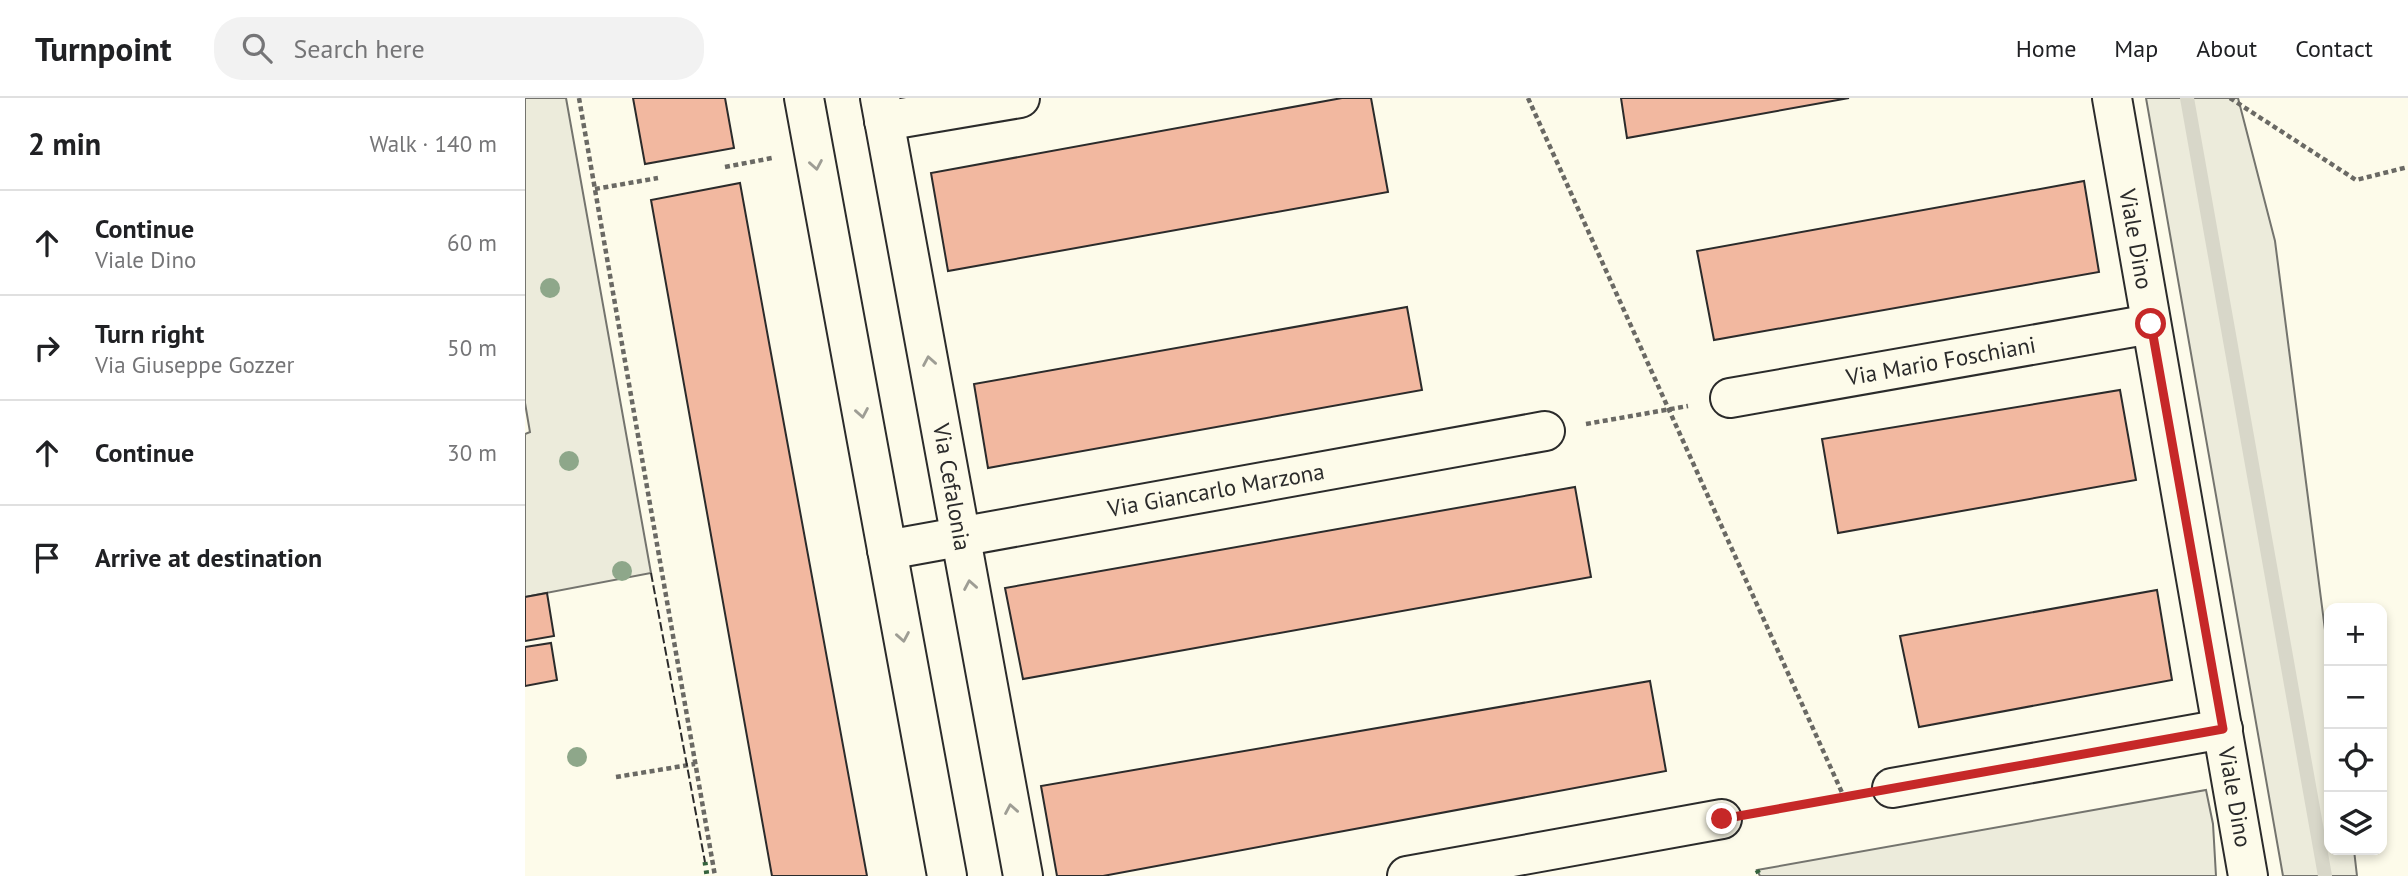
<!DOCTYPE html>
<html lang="en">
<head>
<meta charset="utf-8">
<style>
  body { margin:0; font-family:"PT Sans",sans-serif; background:#f2f2f2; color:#202124 }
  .controls { position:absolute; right:21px; bottom:21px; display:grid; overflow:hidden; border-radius:14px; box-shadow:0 4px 10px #0003 }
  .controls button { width:63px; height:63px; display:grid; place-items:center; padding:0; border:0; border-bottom:2px solid #e0e0e0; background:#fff; color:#202124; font:35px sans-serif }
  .stop { position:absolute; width:21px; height:21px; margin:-16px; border:5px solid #c62828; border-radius:50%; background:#fff }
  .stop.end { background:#c62828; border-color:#fff; box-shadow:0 2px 7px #0008 }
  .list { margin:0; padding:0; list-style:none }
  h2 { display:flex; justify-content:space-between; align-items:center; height:91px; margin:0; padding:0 28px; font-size:30px }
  h2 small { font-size:23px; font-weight:400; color:#757577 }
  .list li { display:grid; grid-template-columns:46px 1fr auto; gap:21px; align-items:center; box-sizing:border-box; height:105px; padding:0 28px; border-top:2px solid #e0e0e0 }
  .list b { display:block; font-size:26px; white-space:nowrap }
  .list p { margin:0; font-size:23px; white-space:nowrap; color:#757577 }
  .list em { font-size:23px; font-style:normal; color:#757577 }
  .icon { flex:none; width:38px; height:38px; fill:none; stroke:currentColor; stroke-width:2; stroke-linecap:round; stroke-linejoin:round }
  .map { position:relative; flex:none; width:1883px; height:778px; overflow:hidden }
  header { display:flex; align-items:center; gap:42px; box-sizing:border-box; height:98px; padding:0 35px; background:#fff; border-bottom:2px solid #e0e0e0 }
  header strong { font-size:33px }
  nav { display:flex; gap:38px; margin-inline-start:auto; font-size:24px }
  .search { width:490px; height:63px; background:#f2f2f2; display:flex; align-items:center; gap:18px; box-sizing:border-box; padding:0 24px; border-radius:28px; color:#757577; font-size:26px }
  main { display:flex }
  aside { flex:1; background:#fff }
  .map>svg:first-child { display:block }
  .green { fill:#ecebdb; stroke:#74746e; stroke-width:2 }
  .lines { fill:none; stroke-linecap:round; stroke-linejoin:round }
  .stream { stroke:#d8d7c9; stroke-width:14 }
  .building { fill:#f2b8a0; stroke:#2b2b2b; stroke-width:2 }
  .minor-casing { stroke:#2b2b2b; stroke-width:42 }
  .path { stroke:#6a6964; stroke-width:4.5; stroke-dasharray:5 3.5; stroke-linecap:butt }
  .minor { stroke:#fdfbea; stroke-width:38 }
  .hedge { stroke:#34623c; stroke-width:5; stroke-dasharray:3.5 5; stroke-linecap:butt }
  .fence { stroke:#2b2b2b; stroke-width:2; stroke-dasharray:9 3.5; stroke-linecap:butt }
  .tree { fill:#8ea78a }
  .oneway { stroke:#9e9d94 }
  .route { stroke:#c62828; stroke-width:9 }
  .labels { text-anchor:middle; stroke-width:5; stroke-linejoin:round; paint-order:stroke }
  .street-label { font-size:23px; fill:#2b2b2b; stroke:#fdfbea }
</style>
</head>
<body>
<header>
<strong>Turnpoint</strong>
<div class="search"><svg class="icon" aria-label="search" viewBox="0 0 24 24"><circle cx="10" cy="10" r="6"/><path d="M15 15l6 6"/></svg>Search here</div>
<nav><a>Home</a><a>Map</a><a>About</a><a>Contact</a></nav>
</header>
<main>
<aside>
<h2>2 min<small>Walk · 140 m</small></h2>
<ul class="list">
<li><svg class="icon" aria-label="ahead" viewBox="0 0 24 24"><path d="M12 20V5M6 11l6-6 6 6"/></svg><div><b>Continue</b><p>Viale Dino</p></div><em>60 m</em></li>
<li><svg class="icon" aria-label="right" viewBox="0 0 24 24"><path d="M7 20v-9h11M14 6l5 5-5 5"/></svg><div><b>Turn right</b><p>Via Giuseppe Gozzer</p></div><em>50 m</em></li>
<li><svg class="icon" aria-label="ahead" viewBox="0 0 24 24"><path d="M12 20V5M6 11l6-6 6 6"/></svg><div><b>Continue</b></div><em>30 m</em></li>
<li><svg class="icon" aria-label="arrive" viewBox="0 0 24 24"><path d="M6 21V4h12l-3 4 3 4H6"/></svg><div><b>Arrive at destination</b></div></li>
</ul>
</aside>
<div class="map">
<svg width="1883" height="778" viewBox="0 0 1883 778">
  <rect width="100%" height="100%" fill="#fdfbea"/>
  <g class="green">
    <path d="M0,0H41L126,475L0,499V336L5,334L0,305Z"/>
    <path d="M1621,0H1713L1750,143L1804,563V752H1829L1832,778H1758Z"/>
    <path d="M1681,692L1688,726L1691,778H1235L1232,772Z"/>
  </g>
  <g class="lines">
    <path class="stream" d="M1662,0L1800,778"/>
  </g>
  <g class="building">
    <path d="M108,0H200L209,50L120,66Z"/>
    <path d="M817,0H846L863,94L423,173L406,75Z"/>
    <path d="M1096,0H1324L1102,40Z"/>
    <path d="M1559,83L1574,174L1189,242L1172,153Z"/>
    <path d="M215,85L245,250L342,778H247L126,102Z"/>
    <path d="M882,209L897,292L463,370L449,286Z"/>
    <path d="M1595,292L1611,382L1313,435L1297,341Z"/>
    <path d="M1050,389L1066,479L498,581L480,490Z"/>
    <path d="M1632,492L1647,582L1394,629L1375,538Z"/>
    <path d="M22,495L29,538L0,543V499Z"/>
    <path d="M26,545L32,582L0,588V549Z"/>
    <path d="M1125,583L1141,673L578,778H532L516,688Z"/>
  </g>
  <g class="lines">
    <defs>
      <g id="minor">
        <path d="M279,0L422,778"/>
        <path d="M355,0L498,778"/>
        <path d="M1587,0L1723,778"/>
        <path d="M359,23L495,0"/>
        <path d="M1205,300L1626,226"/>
        <path d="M362,452L1020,333"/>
        <path d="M1367,690L1698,631"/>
        <path d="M882,778L1197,721"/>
      </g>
    </defs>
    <use href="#minor" class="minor-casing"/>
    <g class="path">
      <path d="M54,0L190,778"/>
      <path d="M1003,0L1319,699"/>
      <path d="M1705,0L1831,82L1883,69"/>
      <path d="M200,69L247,60"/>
      <path d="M70,91L133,80"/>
      <path d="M1061,326L1163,308"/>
      <path d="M91,679L170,666"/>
      <path d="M1237,714L1322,699"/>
    </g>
    <use href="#minor" class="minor"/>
    <g class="hedge">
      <path d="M180,764L182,778"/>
      <path d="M1232,772L1235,778"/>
    </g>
    <path class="fence" d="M126,475L180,764"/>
  </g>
  <g class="tree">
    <circle cx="25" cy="190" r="10"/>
    <circle cx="44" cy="363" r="10"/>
    <circle cx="97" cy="473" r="10"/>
    <circle cx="52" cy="659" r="10"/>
  </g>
  <defs><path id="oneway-chevron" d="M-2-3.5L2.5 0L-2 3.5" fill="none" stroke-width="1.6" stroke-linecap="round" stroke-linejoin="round" transform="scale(1.75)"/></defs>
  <g class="oneway">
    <use href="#oneway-chevron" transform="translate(291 67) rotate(80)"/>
    <use href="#oneway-chevron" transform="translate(404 263) rotate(-100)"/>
    <use href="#oneway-chevron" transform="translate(337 315) rotate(80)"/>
    <use href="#oneway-chevron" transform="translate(445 487) rotate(-100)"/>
    <use href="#oneway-chevron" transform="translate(378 539) rotate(80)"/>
    <use href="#oneway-chevron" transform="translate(486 711) rotate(-100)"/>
  </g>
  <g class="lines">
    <path class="route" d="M1197,721L1698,631L1626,226"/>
  </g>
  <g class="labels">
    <g class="street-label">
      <text transform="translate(1611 141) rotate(80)" y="8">Viale Dino</text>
      <text transform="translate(1416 263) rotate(-10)" y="8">Via Mario Foschiani</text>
      <text transform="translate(427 389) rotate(80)" y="8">Via Cefalonia</text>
      <text transform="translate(691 392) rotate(-10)" y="8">Via Giancarlo Marzona</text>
      <text transform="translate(1710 699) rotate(80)" y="8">Viale Dino</text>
    </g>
  </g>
</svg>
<div class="controls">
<button>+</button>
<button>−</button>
<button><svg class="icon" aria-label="locate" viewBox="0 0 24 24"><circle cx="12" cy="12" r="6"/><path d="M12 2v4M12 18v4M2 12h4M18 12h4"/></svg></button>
<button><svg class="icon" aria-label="layers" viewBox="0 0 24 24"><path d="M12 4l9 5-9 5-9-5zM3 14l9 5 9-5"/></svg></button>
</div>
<div class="stop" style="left:1626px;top:226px"></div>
<div class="stop end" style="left:1197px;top:721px"></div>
</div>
</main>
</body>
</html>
